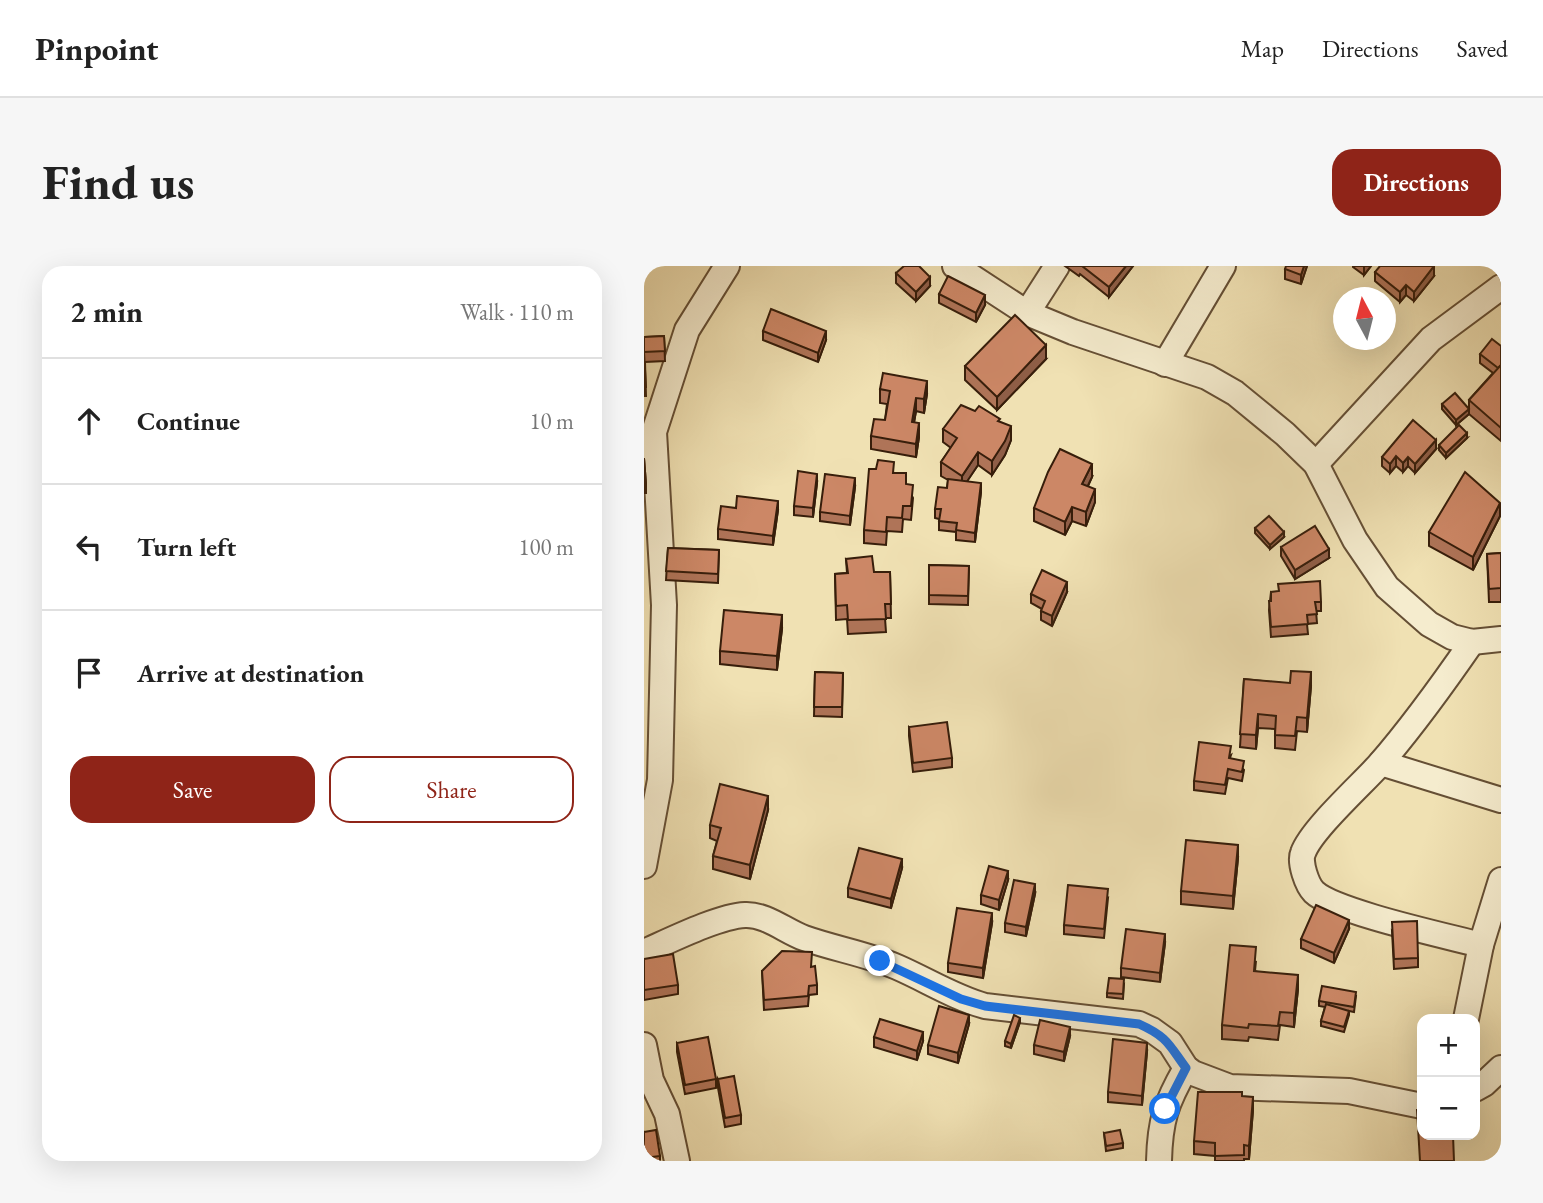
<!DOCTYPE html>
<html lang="en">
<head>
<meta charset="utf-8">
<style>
  body { margin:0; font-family:"EB Garamond",serif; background:#f6f6f6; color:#222 }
  .controls { position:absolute; right:21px; bottom:21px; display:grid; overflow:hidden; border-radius:14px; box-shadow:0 7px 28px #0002 }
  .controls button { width:63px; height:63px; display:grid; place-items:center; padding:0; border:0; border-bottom:2px solid #e0e0e0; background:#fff; color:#222; font:35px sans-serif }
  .compass { position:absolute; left:689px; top:21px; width:63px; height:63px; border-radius:50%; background:#fff; box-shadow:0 7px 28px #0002; rotate:353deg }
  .stop { position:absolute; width:21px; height:21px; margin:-16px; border:5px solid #1a73e8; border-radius:50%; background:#fff }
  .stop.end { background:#1a73e8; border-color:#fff; box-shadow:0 2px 7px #0008 }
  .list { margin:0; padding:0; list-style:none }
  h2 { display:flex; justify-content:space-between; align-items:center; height:91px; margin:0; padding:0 28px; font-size:30px }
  h2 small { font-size:23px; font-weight:400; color:#767676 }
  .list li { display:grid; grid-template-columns:46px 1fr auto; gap:21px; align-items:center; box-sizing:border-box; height:126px; padding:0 28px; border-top:2px solid #e0e0e0 }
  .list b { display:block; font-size:26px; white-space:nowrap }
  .list em { font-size:23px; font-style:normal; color:#767676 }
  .actions { display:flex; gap:14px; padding:21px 28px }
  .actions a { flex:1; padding:16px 0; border:2px solid #8f2418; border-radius:21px; text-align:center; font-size:24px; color:#8f2418 }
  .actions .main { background:#8f2418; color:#fff }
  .icon { flex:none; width:38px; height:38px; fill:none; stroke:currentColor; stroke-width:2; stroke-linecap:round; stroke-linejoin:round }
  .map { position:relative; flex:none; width:857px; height:895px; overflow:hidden; border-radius:21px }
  header { display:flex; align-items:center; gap:42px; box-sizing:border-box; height:98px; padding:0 35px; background:#fff; border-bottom:2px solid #e0e0e0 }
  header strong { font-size:33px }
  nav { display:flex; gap:38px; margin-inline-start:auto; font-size:24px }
  .intro { display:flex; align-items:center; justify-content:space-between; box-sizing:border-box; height:168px; padding:0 42px }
  h1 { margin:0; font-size:49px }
  .button { padding:18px 32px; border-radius:21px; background:#8f2418; color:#fff; font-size:24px; font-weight:700 }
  main { display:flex; gap:42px; padding:0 42px }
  aside { flex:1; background:#fff; border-radius:21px; box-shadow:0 7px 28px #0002 }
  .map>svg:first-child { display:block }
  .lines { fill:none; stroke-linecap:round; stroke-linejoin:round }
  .minor-casing { stroke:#654f35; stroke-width:28 }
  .minor { stroke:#f5ecce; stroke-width:24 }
  .wall { fill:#af7458; stroke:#371e0b; stroke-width:2 }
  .shaded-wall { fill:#8f5e47; stroke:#371e0b; stroke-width:2 }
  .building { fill:#cc8766; stroke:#371e0b; stroke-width:2 }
  .route { stroke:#1a73e8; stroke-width:9 }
</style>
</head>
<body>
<header>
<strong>Pinpoint</strong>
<nav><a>Map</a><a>Directions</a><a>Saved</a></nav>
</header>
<div class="intro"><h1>Find us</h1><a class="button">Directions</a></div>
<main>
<aside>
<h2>2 min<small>Walk · 110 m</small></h2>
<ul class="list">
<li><svg class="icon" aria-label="ahead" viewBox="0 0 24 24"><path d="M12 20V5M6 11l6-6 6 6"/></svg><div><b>Continue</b></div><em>10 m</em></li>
<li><svg class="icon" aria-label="left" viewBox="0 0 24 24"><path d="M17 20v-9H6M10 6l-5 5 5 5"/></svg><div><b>Turn left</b></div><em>100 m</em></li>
<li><svg class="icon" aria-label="arrive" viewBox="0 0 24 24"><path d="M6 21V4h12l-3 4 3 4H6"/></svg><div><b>Arrive at destination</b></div></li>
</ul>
<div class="actions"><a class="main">Save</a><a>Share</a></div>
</aside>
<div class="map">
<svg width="857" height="895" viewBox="0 0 857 895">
  <rect width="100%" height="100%" fill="#f0e1b3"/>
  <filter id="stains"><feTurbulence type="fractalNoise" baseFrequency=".00286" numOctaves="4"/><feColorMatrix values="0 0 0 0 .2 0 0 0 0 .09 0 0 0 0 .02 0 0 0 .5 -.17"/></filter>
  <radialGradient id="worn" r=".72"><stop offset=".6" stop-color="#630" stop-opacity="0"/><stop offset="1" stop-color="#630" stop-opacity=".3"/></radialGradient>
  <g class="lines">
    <defs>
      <g id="minor">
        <path d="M311,0L383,47L429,66L563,111L591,127L641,168L672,198L711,274L743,321L785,358L808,371L828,376L857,373"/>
        <path d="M383,47L413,0"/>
        <path d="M521,98L579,0"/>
        <path d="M672,198L787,73L857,21"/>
        <path d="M828,376C799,418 769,460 735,499C717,519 667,564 659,587C655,596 663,619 670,626C691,646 803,670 837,679"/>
        <path d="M737,497L857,534"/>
        <path d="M0,600L16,514L20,339L10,166L43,64L83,0"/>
        <path d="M0,686C25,675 75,650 101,649C122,648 141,665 160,672C191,683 223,688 253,701C283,714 309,731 341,740L495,758L508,764L526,777L542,802L549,807L586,821L705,825L778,840"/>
        <path d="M822,753L837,679L857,614"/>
        <path d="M0,779L7,814L23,848L33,895"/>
        <path d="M831,823L840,818L857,802"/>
        <path d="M515,895C516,854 522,837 542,802"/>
      </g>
    </defs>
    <use href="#minor" class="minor-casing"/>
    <use href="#minor" class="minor"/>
  </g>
  <g class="wall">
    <path d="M421,0H489L465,31L436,8L435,10Z"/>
    <path d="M663,0L657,18L641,13V3Z"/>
    <path d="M709,0H727L720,9L709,1Z"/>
    <path d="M731,6L790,10L770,35L762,29L756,36L731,15Z"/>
    <path d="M252,7L286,20L272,35L252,17Z"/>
    <path d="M295,28L341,39L332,56L295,37Z"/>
    <path d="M119,65L182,74L174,96L119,74Z"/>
    <path d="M20,70L21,95L1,96L2,130H0V71Z"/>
    <path d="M857,80V175L825,148L812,159L798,143V138L825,143V134L849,107L836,97V88Z"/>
    <path d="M402,93L353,144L321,114V100Z"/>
    <path d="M236,123L283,128L280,147L272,145L270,156L275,171L272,191L227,183V170L241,154L243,138L236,137Z"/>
    <path d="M356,156L367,174L361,189L348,209L334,199L323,215L337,226L331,276L312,274V266L295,264V253L291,252V243L303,222L304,214L297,210V196L307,182L299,176V163Z"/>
    <path d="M823,172L802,192L795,184V179Z"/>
    <path d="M792,183L771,207L764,200L759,206L752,200L746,207L738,200V191Z"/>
    <path d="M0,192L2,218V227H0Z"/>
    <path d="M250,207L262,218L269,232L267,254L259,253L258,266L243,265L242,279L220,277V264Z"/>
    <path d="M448,211L444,220L451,236L442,260L428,255L421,269L390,255V242Z"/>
    <path d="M173,217L169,251L150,249V240Z"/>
    <path d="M211,221L206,259L176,255V246Z"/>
    <path d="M92,242L134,244L129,279L74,273V263Z"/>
    <path d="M856,250L829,304L785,280V266Z"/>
    <path d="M611,262L640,271L626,283L611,267Z"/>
    <path d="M637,281L685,292L651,313L637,290Z"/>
    <path d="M24,282L75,284L74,317L22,314Z"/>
    <path d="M857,287V336H845L843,288Z"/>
    <path d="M202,293L230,306H246L247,352H241L242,366L204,368L203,353L192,354L191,308L203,307Z"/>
    <path d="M285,299L325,300L324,339L285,338Z"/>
    <path d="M423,326L408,360L397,354V345L398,343L387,337V328Z"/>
    <path d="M627,326L677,336V345H672L673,357L663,358L664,368L627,371L625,344Z"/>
    <path d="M138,363L133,404L76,398V385Z"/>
    <path d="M171,406L199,407L198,451L170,450Z"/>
    <path d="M600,413L667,420L663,466L653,465L651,484L631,482V463L614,462L612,483L596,481Z"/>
    <path d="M265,461L308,492V501L269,506L265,470Z"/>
    <path d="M587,489L586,492L600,504L598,515L584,512L581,528L550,524V515Z"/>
    <path d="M124,544L106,613L69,603V590L73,575L66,572V559Z"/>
    <path d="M594,592L589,643L537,638V625Z"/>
    <path d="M258,602L247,642L204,631V622Z"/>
    <path d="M364,614L355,644L337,638V629Z"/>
    <path d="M391,628L382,670L361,666V657Z"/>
    <path d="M464,632L460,672L420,668V659Z"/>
    <path d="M348,657L339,712L304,706V697Z"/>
    <path d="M705,663L690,697L657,682V673Z"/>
    <path d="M748,665L774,692V701L750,703Z"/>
    <path d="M521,677L516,716L477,711V702Z"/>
    <path d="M0,693L34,719V728L0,734Z"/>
    <path d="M612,695L611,705L654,723L650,761L636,759L634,774L605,771L604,775L578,773V759Z"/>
    <path d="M167,701L173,719V728L165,729L164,740L120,744L118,705Z"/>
    <path d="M480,718L479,733L463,731V727Z"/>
    <path d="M712,730L710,746L705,745V749L700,766L677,760V755L681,741L675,740V735Z"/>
    <path d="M376,756L367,782L361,780V775Z"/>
    <path d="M325,758L314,797L284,788V779Z"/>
    <path d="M426,770L420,795L390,788V779Z"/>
    <path d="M230,771L279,775L273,794L230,781Z"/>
    <path d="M33,777L72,813V822L41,828L33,786Z"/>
    <path d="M503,786L498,839L464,836V826Z"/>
    <path d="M74,813L97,849V858L81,861L74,822Z"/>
    <path d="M598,830L609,844L605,893H600V895H571V890L550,888V875Z"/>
    <path d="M0,866L16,890V895H0Z"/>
    <path d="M460,867L479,877V882L462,885Z"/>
  </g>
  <g class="shaded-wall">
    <path d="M482,0H489L465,31V21Z"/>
    <path d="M660,0H663L657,18V9Z"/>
    <path d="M720,0H727L720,9Z"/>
    <path d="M790,0V10L770,35V26Z"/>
    <path d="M286,11V20L272,35V26Z"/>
    <path d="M762,19V29L756,36V26Z"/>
    <path d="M341,29V39L332,56V47Z"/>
    <path d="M182,65V74L174,96V87Z"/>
    <path d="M402,79V93L353,144V131Z"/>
    <path d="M283,115V128L280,147V133Z"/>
    <path d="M272,132V145L268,169V156Z"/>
    <path d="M825,143V148L812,159V154Z"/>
    <path d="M275,157V171L272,191V178Z"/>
    <path d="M367,160V174L361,189L348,209V195Z"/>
    <path d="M823,167V172L802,192V187Z"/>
    <path d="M792,174V183L771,207V198Z"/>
    <path d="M334,186V199L318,223V210Z"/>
    <path d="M752,190V200L746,207V198Z"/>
    <path d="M764,191V200L759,206V197Z"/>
    <path d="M448,198V211L438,232V218Z"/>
    <path d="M173,208V217L169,251V242Z"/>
    <path d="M211,212V221L206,259V250Z"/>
    <path d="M337,217V226L331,276V267Z"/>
    <path d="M451,223V236L442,260V246Z"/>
    <path d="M134,235V244L129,279V270Z"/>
    <path d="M856,237V250L829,304V291Z"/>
    <path d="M428,241V255L421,269V256Z"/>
    <path d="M640,266V271L626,283V279Z"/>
    <path d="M685,283V292L651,313V304Z"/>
    <path d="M423,316V326L408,360V350Z"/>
    <path d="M138,349V363L133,404V390Z"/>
    <path d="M667,406V420L663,466V452Z"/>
    <path d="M614,448V462L612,483V469Z"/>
    <path d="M124,530V544L106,613V599Z"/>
    <path d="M594,579V592L589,643V630Z"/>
    <path d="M258,593V602L247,642V633Z"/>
    <path d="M364,605V614L355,644V634Z"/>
    <path d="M391,618V628L382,670V661Z"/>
    <path d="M348,647V657L339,712V702Z"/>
    <path d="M705,654V663L690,697V687Z"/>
    <path d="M521,668V677L516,716V707Z"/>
    <path d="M654,709V723L650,761V747Z"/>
    <path d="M325,749V758L314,797V787Z"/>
    <path d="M376,752V756L367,782V778Z"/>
    <path d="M426,761V770L420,795V786Z"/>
    <path d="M279,766V775L273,794V785Z"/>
    <path d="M503,777V786L498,839V830Z"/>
    <path d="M609,831V844L605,893V880Z"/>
  </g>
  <g class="building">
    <path d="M260,0H275L286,11L272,26L252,7Z"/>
    <path d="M438,0H482L465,21Z"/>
    <path d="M642,0H660L657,9L641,3Z"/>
    <path d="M736,0H790L770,26L762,19L756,26L731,6Z"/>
    <path d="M304,10L341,29L332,47L295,28Z"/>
    <path d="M127,43L182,65L174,87L119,65Z"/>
    <path d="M371,49L402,79L353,131L321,100Z"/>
    <path d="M20,70L21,85L0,86L2,121H0V71Z"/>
    <path d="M848,73L857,80V99L854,102L836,88Z"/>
    <path d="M857,99V162L825,134Z"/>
    <path d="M239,107L283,115L280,133L272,132L268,156L275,157L272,178L227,170L230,153L241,154L246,125L236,123Z"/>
    <path d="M811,127L825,143L812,154L798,138Z"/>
    <path d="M317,139L331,145L335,140L356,153L354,155L367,160L361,175L348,195L334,186L318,210L297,196L313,172L299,163Z"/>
    <path d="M769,154L792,174L771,198L764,191L759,197L752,190L746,198L738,191Z"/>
    <path d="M815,159L823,167L802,187L795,179Z"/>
    <path d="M416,183L448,198L438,218L451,223L442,246L428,241L421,256L390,242L404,206Z"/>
    <path d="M0,192L2,218H0Z"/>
    <path d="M234,194L250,196L249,207H262V218L269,219L267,240H259L258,252L243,251L242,266L220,264L225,203H232Z"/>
    <path d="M154,205L173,208L169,242L150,240Z"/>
    <path d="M821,206L856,237L829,291L785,266Z"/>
    <path d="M181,208L211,212L206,250L176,246Z"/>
    <path d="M304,213L337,217L331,267L312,264L313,257L295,255L297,243H291L294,221L303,222Z"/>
    <path d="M93,230L134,235L129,270L74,263L77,240L92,242Z"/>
    <path d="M625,250L640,266L626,279L611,262Z"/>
    <path d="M671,260L685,283L651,304L637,281Z"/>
    <path d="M24,282L75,284L74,308L22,305Z"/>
    <path d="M857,287V322L845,323L843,288Z"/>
    <path d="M228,290L230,306H246L247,338H241L242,353L204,354L203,339L192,340L191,308L204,307L202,293Z"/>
    <path d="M285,299L325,300L324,330L285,329Z"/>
    <path d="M398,304L423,316L408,350L397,345L401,335L387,328Z"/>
    <path d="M676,315L677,336H671L673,348L663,349L664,358L627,361L625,335H627V326L635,325L634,318Z"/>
    <path d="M80,344L138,349L133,390L76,385Z"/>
    <path d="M647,405L667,406L663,452L653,451L651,470L631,469L632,450L614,448L612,469L596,468L600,413L646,417Z"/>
    <path d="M171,406L199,407L198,441H170Z"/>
    <path d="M303,456L308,492L269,497L265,461Z"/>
    <path d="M555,476L587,480L585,492L600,495L598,506L584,503L581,519L550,515Z"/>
    <path d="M76,518L124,530L106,599L69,590L77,562L66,559Z"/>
    <path d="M542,574L594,579L589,630L537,625Z"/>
    <path d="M215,582L258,593L247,633L204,622Z"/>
    <path d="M345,600L364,605L355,634L337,629Z"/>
    <path d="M370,614L391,618L382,661L361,657Z"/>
    <path d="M424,619L464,623L460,663L420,659Z"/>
    <path d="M672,639L705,654L690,687L657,673Z"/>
    <path d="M313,642L348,647L339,702L304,697Z"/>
    <path d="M773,655L774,692L750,693L748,656Z"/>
    <path d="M482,663L521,668L516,707L477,702Z"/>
    <path d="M586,679L612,681L610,705L654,709L650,747L636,746L634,760L605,758L604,762L578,759Z"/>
    <path d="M138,685L168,686L167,701L171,700L173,719L165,720L164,730L120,734L118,705Z"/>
    <path d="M29,688L34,719L0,724V693Z"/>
    <path d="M465,712L480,713L479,728L463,727Z"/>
    <path d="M678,720L712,726L710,741L675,735Z"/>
    <path d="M682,738L705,745L700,761L677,755Z"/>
    <path d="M295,740L325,749L314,787L284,779Z"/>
    <path d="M370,749L376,752L367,778L361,775Z"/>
    <path d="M236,753L279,766L273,785L230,771Z"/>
    <path d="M396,754L426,761L420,786L390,779Z"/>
    <path d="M64,771L72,813L41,819L33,777Z"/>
    <path d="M469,773L503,777L498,830L464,826Z"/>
    <path d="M90,810L97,849L81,852L74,813Z"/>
    <path d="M554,826H598V830L609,831L605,880L600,879V889L571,890V877L550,875Z"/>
    <path d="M773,844H778V869H809L810,895H776Z"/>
    <path d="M12,864L16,890L1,892V895H0V866Z"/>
    <path d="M476,864L479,877L462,880L460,867Z"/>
  </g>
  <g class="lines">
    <path class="route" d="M236,695L317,733L341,740L495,758C524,771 525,779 542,802L521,843"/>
  </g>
  <rect width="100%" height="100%" filter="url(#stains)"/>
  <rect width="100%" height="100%" fill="url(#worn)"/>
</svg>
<div class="controls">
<button>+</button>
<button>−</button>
</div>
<svg class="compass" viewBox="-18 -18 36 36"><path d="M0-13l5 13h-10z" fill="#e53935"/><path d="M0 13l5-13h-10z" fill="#767676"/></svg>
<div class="stop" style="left:521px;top:843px"></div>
<div class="stop end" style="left:236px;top:695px"></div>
</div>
</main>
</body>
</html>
